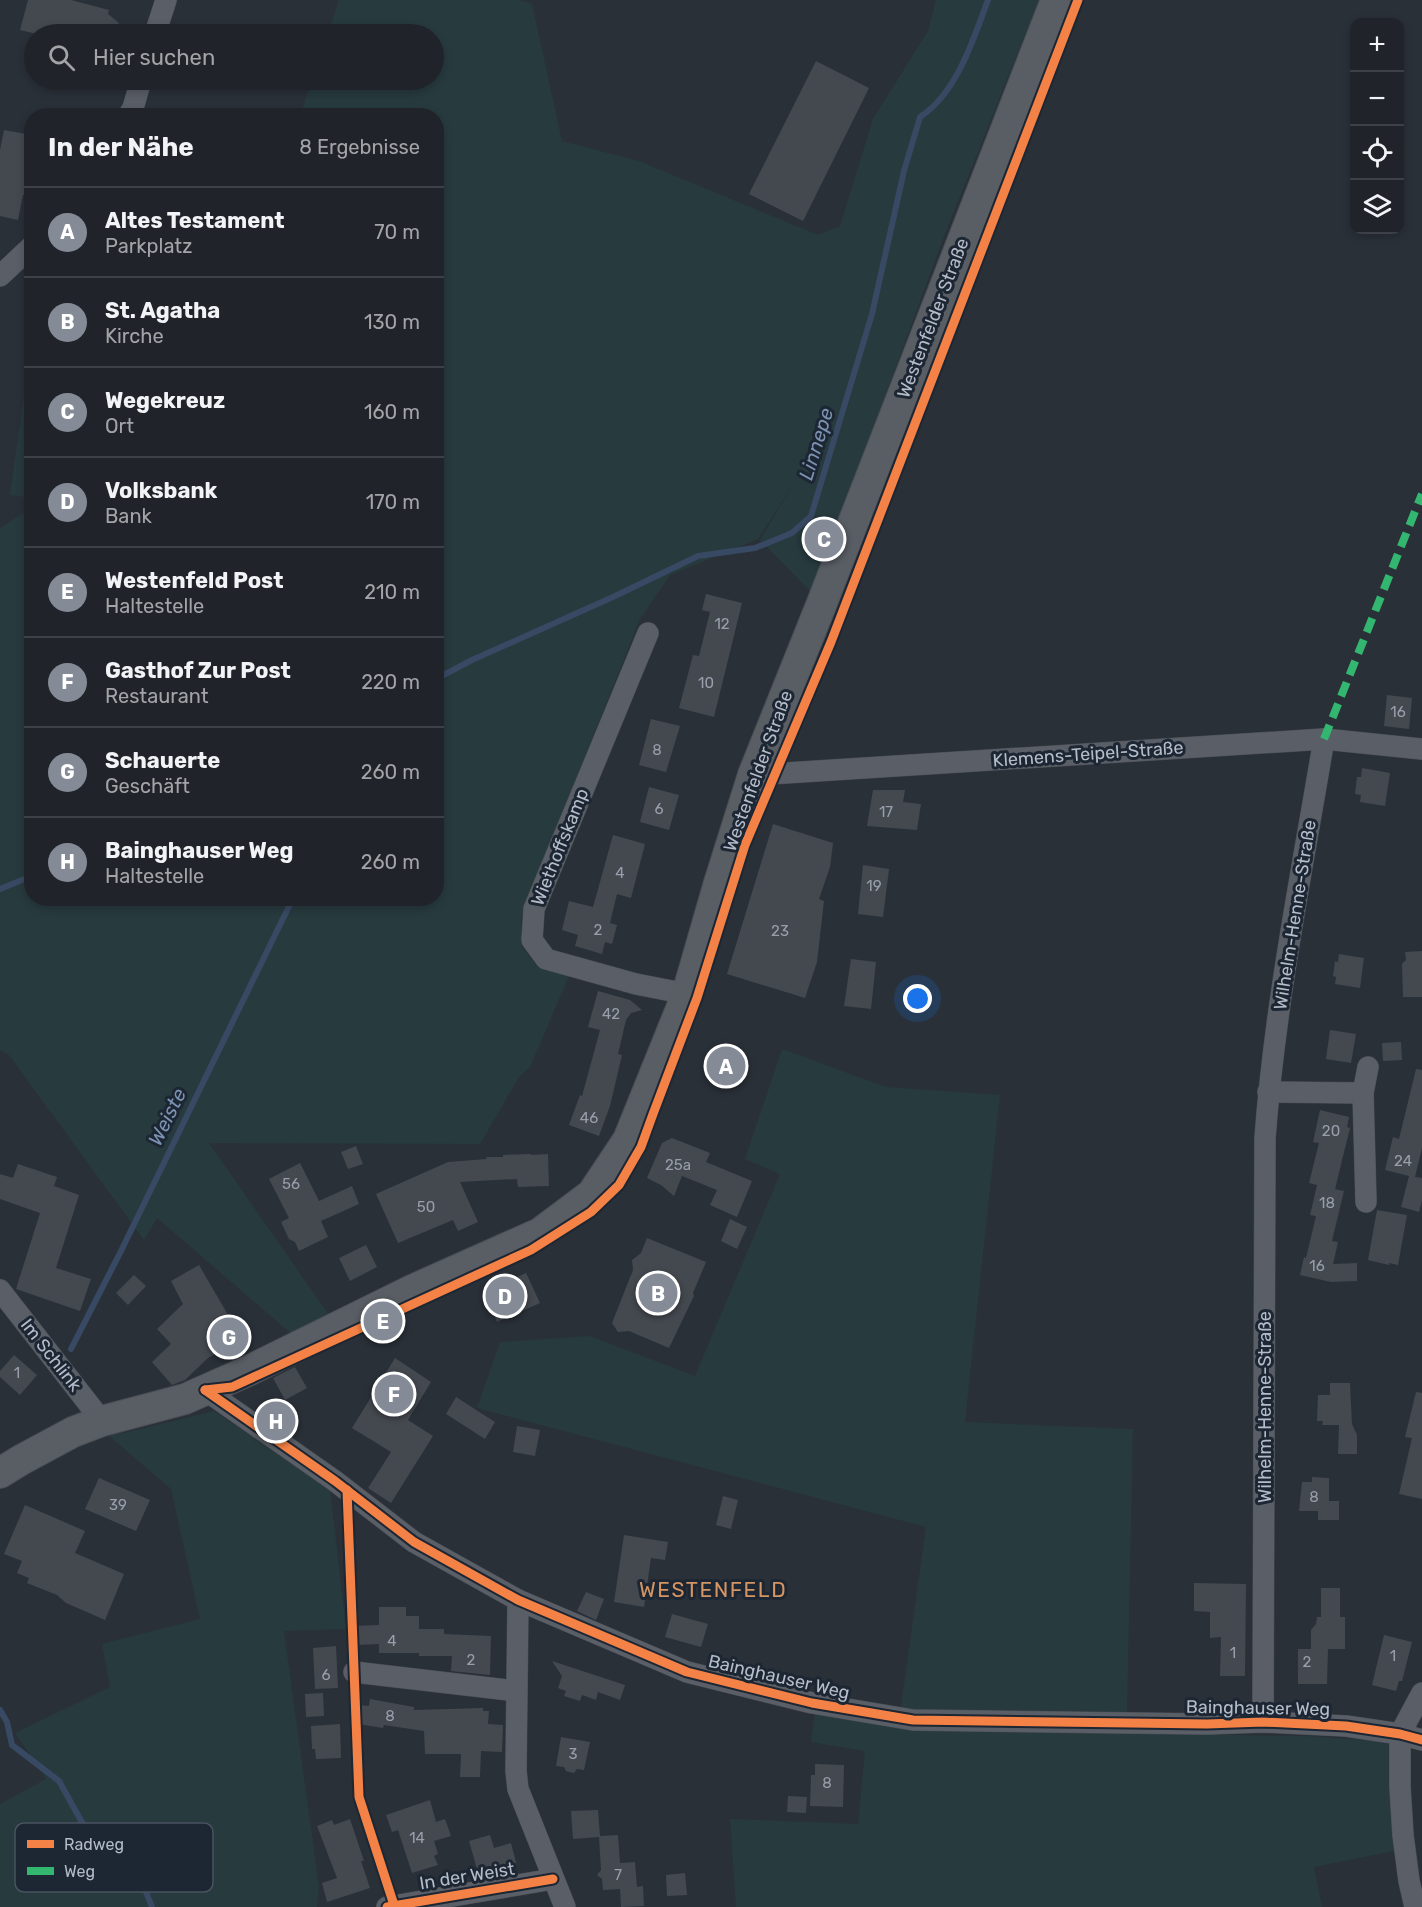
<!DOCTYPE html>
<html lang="de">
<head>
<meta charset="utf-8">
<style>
  body { margin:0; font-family:Rubik,sans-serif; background:#2d3036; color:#f1f3f6 }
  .controls { position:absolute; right:18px; top:18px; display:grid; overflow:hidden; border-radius:12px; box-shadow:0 3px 9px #0003 }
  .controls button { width:54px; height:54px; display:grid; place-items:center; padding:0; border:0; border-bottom:2px solid #3d4147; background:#20242a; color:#f1f3f6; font:30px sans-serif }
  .you { position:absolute; left:918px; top:999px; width:21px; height:21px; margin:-15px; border:4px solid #fff; border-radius:50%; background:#1a73e8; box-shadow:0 0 0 9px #1a73e833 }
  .badge { display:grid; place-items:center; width:39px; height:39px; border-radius:50%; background:#848b96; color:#fff; font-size:20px; font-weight:700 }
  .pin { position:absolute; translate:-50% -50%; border:3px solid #fff; box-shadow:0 2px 6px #0006 }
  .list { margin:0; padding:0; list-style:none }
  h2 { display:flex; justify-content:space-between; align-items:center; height:78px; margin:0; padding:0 24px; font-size:26px }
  h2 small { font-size:20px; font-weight:400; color:#a2a4a8 }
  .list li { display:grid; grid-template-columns:39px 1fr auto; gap:18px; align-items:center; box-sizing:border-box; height:90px; padding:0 24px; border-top:2px solid #3d4147 }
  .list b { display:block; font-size:22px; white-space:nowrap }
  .list p { margin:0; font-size:20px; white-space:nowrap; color:#a2a4a8 }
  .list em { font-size:20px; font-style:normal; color:#a2a4a8 }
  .icon { flex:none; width:33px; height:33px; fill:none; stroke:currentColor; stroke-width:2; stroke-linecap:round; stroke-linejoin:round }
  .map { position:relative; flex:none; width:1422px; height:1907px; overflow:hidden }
  .search { position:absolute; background:#20242a; box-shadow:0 3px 9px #0003; left:24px; top:24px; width:420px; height:66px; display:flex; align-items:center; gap:15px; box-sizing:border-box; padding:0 21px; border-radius:33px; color:#a2a4a8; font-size:22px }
  .panel { position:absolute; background:#20242a; box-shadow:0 3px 9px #0003; left:24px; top:108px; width:420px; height:798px; border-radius:24px }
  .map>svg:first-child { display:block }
  .green { fill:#273a3e }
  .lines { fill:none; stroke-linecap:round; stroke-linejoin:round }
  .stream { stroke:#384963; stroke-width:6 }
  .building { fill:#444950 }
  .street-casing { stroke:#484c53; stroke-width:22 }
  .secondary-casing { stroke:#484c53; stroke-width:32 }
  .street { stroke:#5a5e66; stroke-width:21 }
  .secondary { stroke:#595d64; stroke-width:30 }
  .quiet { stroke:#33b770; stroke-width:8; stroke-dasharray:15 8; stroke-linecap:butt }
  .cycleway-casing { stroke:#1d2633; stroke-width:13 }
  .cycleway { stroke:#f48246; stroke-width:9 }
  .labels { text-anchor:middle; stroke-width:6; stroke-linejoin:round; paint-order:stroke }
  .number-label { font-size:15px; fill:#989fab }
  .street-label { font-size:18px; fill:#b4bcc9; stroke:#1d2633 }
  .water-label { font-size:20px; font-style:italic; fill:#7c92b1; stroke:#1d2633 }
  .quarter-label { font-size:21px; letter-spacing:1.5px; fill:#d59563; stroke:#1d2633 }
  .key { fill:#1d2633; stroke:#4a5360; stroke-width:1.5 }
  .key-label { font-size:16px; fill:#b4bcc9 }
</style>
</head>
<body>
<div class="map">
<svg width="1422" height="1907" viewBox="0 0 1422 1907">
  <rect width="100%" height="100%" fill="#2a3038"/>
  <g class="green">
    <path d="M339,0H520L532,4L562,141L639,161L818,235L840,226L873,119L928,31L936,0H1039L945,234L812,593L760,540L793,485L758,539L670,575L640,619L521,917L522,947L536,965L569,976L530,1067L519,1077L480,1144L209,1143L331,1318L294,1336L157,1218L144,1240L9,1055L0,1050V528L31,508L32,898H436V116L300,115L312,80H434V34H328Z"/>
    <path d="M31,347V498L10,495Z"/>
    <path d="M782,1049L886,1087L1000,1095L965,1422L1133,1429L1127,1714L900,1713L926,1527L477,1408L500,1342L590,1336L695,1376L780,1174L745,1159Z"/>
    <path d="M214,1411L330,1489L346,1629L284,1631L319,1887L317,1907H0V1804L46,1779L15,1733L110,1687L102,1644L200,1619L171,1489L107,1434L124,1433Z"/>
    <path d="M815,1713L1137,1734L1306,1736L1391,1742L1404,1849L1314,1867L1322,1907H736L730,1819L858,1824L865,1751L811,1742Z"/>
  </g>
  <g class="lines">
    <g class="stream">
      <path d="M436,679L472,660L613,597L698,556L755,548L792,533L811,516L872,314L904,171L920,117C957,93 973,40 988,0"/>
      <path d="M0,889L32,876"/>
      <path d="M71,1349L121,1251L293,898"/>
      <path d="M0,1710L7,1722L12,1745L59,1781L89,1835L88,1849L101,1852L110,1868L144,1887L152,1907"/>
    </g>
  </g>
  <g class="building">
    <path d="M28,0H71L109,10L108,14L119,23L115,34H37L20,30Z"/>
    <path d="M816,61L869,88L803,221L749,194Z"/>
    <path d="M4,130L32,135V196L23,195L18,220L0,216V150Z"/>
    <path d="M706,594L742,603L714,717L679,708L693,655L699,656L710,612L702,610Z"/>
    <path d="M1387,695L1412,698L1409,729L1384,726Z"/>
    <path d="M651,719L680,726L666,772L639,765Z"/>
    <path d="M1362,768L1390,773L1385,806L1360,802L1361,795L1355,794L1357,777H1361Z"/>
    <path d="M649,787L679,795L669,830L640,822Z"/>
    <path d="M873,790H905L903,802L921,804L917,830L867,826Z"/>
    <path d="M773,824L833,843L830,867L819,899L824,901L817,962L805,998L727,974Z"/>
    <path d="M613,835L645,844L631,898L617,894L610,923L617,925L612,944L605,942L602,954L575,946L578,935L562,930L569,901L593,907Z"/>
    <path d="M863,865L889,869L883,917L858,914Z"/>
    <path d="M1422,951V997H1403L1402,964L1406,960L1405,952Z"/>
    <path d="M1339,954L1364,958L1360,988L1335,984L1336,977L1333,976L1335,961L1338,962Z"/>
    <path d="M851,959L876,962L871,1009L844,1006Z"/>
    <path d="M598,991L630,1000L642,1010L631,1013L626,1020L618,1054L622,1055L610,1106L599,1136L569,1125L580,1095L582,1096L600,1030L588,1027Z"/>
    <path d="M1330,1030L1356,1034L1351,1063L1326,1059Z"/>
    <path d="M1401,1042L1402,1060L1383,1061L1382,1043Z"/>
    <path d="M1416,1069L1422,1070V1148L1415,1177L1422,1178V1200L1419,1212L1401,1207L1409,1176L1385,1170L1393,1137L1399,1139Z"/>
    <path d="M1320,1110L1349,1117L1347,1127L1350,1128L1335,1189L1344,1191L1332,1241L1338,1242L1333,1264L1357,1263V1281L1331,1282L1300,1275L1304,1257L1306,1258L1316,1216L1310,1215L1317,1185L1309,1183L1319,1143L1313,1142Z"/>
    <path d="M672,1138L710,1153L706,1162L752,1181L737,1217L710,1205L717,1190L682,1176L674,1196L661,1185L647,1178L662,1143Z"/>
    <path d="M356,1146L363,1164L348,1169L341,1152Z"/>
    <path d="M531,1154V1155L548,1154L549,1186L518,1187L517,1179L460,1182L478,1222L458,1231L453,1220L398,1243L376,1194L448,1162L487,1159L486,1157H503V1155Z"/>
    <path d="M300,1163L319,1201L352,1186L359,1204L321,1221L328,1237L299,1251L295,1242L289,1239L281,1222L289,1218L269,1179Z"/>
    <path d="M18,1164L57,1177L54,1186L79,1195L56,1268L91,1279L80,1311L16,1289L40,1213L0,1199V1174L13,1178Z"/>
    <path d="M1377,1210L1407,1215L1398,1265L1389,1263V1265L1368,1260Z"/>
    <path d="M730,1219L747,1227L737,1249L721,1241Z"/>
    <path d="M647,1238L706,1262L693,1293L694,1296L669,1348L629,1331L618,1332L612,1323L633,1270L632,1260L641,1253Z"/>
    <path d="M366,1245L377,1267L350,1281L339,1258Z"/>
    <path d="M199,1265L242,1339L208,1358L185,1380L172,1385L152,1362L171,1344L157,1329L183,1304L171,1281Z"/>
    <path d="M526,1273L540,1303L497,1322L486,1297L506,1288L504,1283Z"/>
    <path d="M134,1275L146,1286L128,1305L116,1293Z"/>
    <path d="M14,1355L37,1375L20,1395L0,1377V1371Z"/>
    <path d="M395,1358L431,1382L408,1420L433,1436L391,1503L368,1488L391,1452L352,1428Z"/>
    <path d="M295,1367L307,1388L285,1400L273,1378Z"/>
    <path d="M1330,1383H1350L1352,1424L1357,1435V1454H1338L1339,1425H1322L1323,1421H1317L1318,1395H1330Z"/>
    <path d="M1416,1392L1422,1393V1499L1399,1494L1412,1438L1405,1437Z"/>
    <path d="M456,1397L495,1422L485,1439L446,1414Z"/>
    <path d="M517,1426L540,1430L535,1456L513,1452Z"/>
    <path d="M1312,1477L1329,1478V1501H1339V1520H1318V1511H1299L1302,1482H1312Z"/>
    <path d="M99,1478L150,1500L136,1531L85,1509Z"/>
    <path d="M723,1496L738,1500L731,1529L716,1525Z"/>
    <path d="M25,1505L85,1531L75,1553L124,1574L105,1620L66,1603L57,1595L27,1583L29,1578L17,1573L22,1561L4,1554Z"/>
    <path d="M624,1535L668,1542L665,1560L651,1558L644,1607L614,1602Z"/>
    <path d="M1194,1583L1246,1584L1245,1676H1220L1221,1637L1210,1638V1612L1194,1611Z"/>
    <path d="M1321,1588H1340V1617H1345V1649H1328L1327,1684H1298V1649H1311V1630L1316,1624L1317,1617H1321Z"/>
    <path d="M586,1592L604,1599L596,1620L577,1611Z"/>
    <path d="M379,1607H406V1616H419V1629H444V1634L491,1636L490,1675L451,1671L452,1656H419V1653H379V1644L355,1645V1626L379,1625Z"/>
    <path d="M672,1614L708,1624L701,1647L665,1637Z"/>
    <path d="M1384,1635L1412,1642L1402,1681H1399L1396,1691L1372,1685Z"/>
    <path d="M336,1646L338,1688L315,1689L313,1648Z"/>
    <path d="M552,1661L625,1685L620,1700L598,1692L596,1700L582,1695L580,1701L564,1696L566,1691L558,1688L562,1676Z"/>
    <path d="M323,1693L324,1716L306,1717L305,1694Z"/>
    <path d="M370,1699L414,1707V1710L483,1708V1711H489L488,1724L503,1725L502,1752L481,1751L480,1777H460L461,1754H425L424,1731L384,1725L383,1728L358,1724V1705L369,1706Z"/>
    <path d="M340,1724L341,1758L316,1759L315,1749H312L311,1726Z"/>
    <path d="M561,1737L590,1742L584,1770L577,1769L574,1773L566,1771L564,1767L556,1766Z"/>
    <path d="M815,1764L844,1765L843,1807L810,1806L811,1775H815Z"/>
    <path d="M788,1796L807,1797L806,1813L787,1812Z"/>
    <path d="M430,1800L436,1822L445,1819L451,1836L434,1841L438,1854L434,1856L438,1865L412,1873L398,1830L392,1832L386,1815Z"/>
    <path d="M598,1810L600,1836L618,1835L620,1863L635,1862L637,1887L643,1886L644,1906L621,1907L620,1889L603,1890L602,1879L597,1875L601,1870L599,1837L573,1839L571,1811Z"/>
    <path d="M350,1819L364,1861H361L370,1888L327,1902L322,1883L337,1878L317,1826L332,1820L334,1825Z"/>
    <path d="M490,1835L494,1848L511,1843L517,1866L479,1876L469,1841Z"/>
    <path d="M685,1873L687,1895L667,1896L666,1875Z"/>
  </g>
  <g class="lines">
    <defs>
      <g id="street">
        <path d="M155,34L166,0"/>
        <path d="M128,116L133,108L141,80"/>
        <path d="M0,276L32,246"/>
        <path d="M648,633L534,909L532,940L546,959L636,984L687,994"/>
        <path d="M753,775L1324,739L1422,749"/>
        <path d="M1268,1092L1363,1093L1368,1067"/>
        <path d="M1363,1093L1366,1202"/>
        <path d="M0,1290L102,1421"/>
        <path d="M205,1390L335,1481L414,1542L518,1600L687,1672L812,1703L913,1720L1207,1724L1263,1722L1346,1726L1400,1734L1422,1740"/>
        <path d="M518,1600L516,1771L518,1789L565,1907"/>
        <path d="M354,1672L516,1691"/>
        <path d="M1263,1722L1265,1138C1275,1004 1302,871 1324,739"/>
        <path d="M387,1907L553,1879"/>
        <path d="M1415,1907L1409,1881L1403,1835L1400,1787V1734L1422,1693"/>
      </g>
      <path id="secondary" d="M0,1473L21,1460L73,1432L102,1421L185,1399L248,1371L412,1290L540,1233L592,1194L628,1140L687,994L719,883L753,775L822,603L1056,0"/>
    </defs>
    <use href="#street" class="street-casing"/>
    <use href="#secondary" class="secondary-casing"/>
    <use href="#street" class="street"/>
    <use href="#secondary" class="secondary"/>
    <path class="quiet" d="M1324,739L1422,494"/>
    <defs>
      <g id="cycleway">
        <path d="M205,1390L232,1387L531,1250L591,1212L619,1185L641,1147L653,1114L697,998L745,845L831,642L1078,0"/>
        <path d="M205,1390L335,1481L414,1542L518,1600L687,1672L812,1703L913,1720L1207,1724L1263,1722L1346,1726L1400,1734L1422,1740"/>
        <path d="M347,1490L359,1797L394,1905"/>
        <path d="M387,1907L553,1879"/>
      </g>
    </defs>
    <use href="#cycleway" class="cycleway-casing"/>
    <use href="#cycleway" class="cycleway"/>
  </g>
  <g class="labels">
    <g class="number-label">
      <text x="722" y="629">12</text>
      <text x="706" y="688">10</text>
      <text x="1398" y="717">16</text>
      <text x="657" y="755">8</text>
      <text x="659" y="814">6</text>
      <text x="886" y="817">17</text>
      <text x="620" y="878">4</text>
      <text x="874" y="891">19</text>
      <text x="598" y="935">2</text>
      <text x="780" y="936">23</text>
      <text x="611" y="1019">42</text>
      <text x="589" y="1123">46</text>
      <text x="1331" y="1136">20</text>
      <text x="1403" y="1166">24</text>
      <text x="678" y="1170">25a</text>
      <text x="291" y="1189">56</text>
      <text x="1327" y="1208">18</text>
      <text x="426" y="1212">50</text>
      <text x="1317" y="1271">16</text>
      <text x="17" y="1378">1</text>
      <text x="1314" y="1502">8</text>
      <text x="118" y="1510">39</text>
      <text x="392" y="1646">4</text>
      <text x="1233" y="1658">1</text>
      <text x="1393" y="1661">1</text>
      <text x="471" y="1665">2</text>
      <text x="1307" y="1667">2</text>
      <text x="326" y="1680">6</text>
      <text x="390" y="1721">8</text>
      <text x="573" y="1759">3</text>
      <text x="827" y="1788">8</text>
      <text x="417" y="1843">14</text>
      <text x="618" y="1880">7</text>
    </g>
    <g class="street-label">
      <text transform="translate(933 318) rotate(-69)" y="6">Westenfelder Straße</text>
      <text transform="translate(1088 754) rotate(-4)" y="6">Klemens-Teipel-Straße</text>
      <text transform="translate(758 771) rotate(-70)" y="6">Westenfelder Straße</text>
      <text transform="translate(560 847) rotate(-68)" y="6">Wiethoffskamp</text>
      <text transform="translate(1295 915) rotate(-81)" y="6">Wilhelm-Henne-Straße</text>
      <text transform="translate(51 1355) rotate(52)" y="6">Im Schlink</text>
      <text transform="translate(1265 1407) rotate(-90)" y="6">Wilhelm-Henne-Straße</text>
      <text transform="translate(779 1677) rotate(13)" y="6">Bainghauser Weg</text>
      <text transform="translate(1258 1708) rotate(1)" y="6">Bainghauser Weg</text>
      <text transform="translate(467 1876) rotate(-9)" y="6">In der Weist</text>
    </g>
    <g class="water-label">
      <text transform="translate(816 444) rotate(-73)" y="7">Linnepe</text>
      <text transform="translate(167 1117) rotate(-64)" y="7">Weiste</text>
    </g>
    <g class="quarter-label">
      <text x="713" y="1597">WESTENFELD</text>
    </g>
  </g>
  <rect x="15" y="1823" width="198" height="69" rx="9" class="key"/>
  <rect x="27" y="1840" width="27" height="8" fill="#f48246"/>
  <rect x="27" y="1867" width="27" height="8" fill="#33b770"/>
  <g class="key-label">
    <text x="64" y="1850">Radweg</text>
    <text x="64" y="1877">Weg</text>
  </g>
</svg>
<div class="controls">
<button>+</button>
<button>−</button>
<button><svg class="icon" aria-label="locate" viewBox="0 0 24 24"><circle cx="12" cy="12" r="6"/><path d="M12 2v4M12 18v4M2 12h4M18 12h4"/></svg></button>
<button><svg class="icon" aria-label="layers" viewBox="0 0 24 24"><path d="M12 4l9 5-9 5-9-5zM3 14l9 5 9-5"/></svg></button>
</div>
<div class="you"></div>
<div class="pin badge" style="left:726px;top:1066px">A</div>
<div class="pin badge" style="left:658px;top:1293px">B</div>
<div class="pin badge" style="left:824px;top:539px">C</div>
<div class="pin badge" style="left:505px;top:1296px">D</div>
<div class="pin badge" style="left:383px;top:1321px">E</div>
<div class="pin badge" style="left:394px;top:1394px">F</div>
<div class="pin badge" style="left:229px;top:1337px">G</div>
<div class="pin badge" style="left:276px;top:1421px">H</div>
<div class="search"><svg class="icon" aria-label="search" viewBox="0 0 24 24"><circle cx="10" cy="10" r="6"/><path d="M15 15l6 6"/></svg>Hier suchen</div>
<section class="panel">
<h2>In der Nähe<small>8 Ergebnisse</small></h2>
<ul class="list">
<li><span class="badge">A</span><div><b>Altes Testament</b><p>Parkplatz</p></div><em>70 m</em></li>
<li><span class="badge">B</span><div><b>St. Agatha</b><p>Kirche</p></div><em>130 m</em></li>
<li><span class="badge">C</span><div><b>Wegekreuz</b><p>Ort</p></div><em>160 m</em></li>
<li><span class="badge">D</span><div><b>Volksbank</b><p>Bank</p></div><em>170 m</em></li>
<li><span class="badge">E</span><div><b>Westenfeld Post</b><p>Haltestelle</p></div><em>210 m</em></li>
<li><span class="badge">F</span><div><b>Gasthof Zur Post</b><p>Restaurant</p></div><em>220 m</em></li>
<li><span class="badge">G</span><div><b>Schauerte</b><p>Geschäft</p></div><em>260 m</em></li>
<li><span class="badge">H</span><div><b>Bainghauser Weg</b><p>Haltestelle</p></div><em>260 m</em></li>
</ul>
</section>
</div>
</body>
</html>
